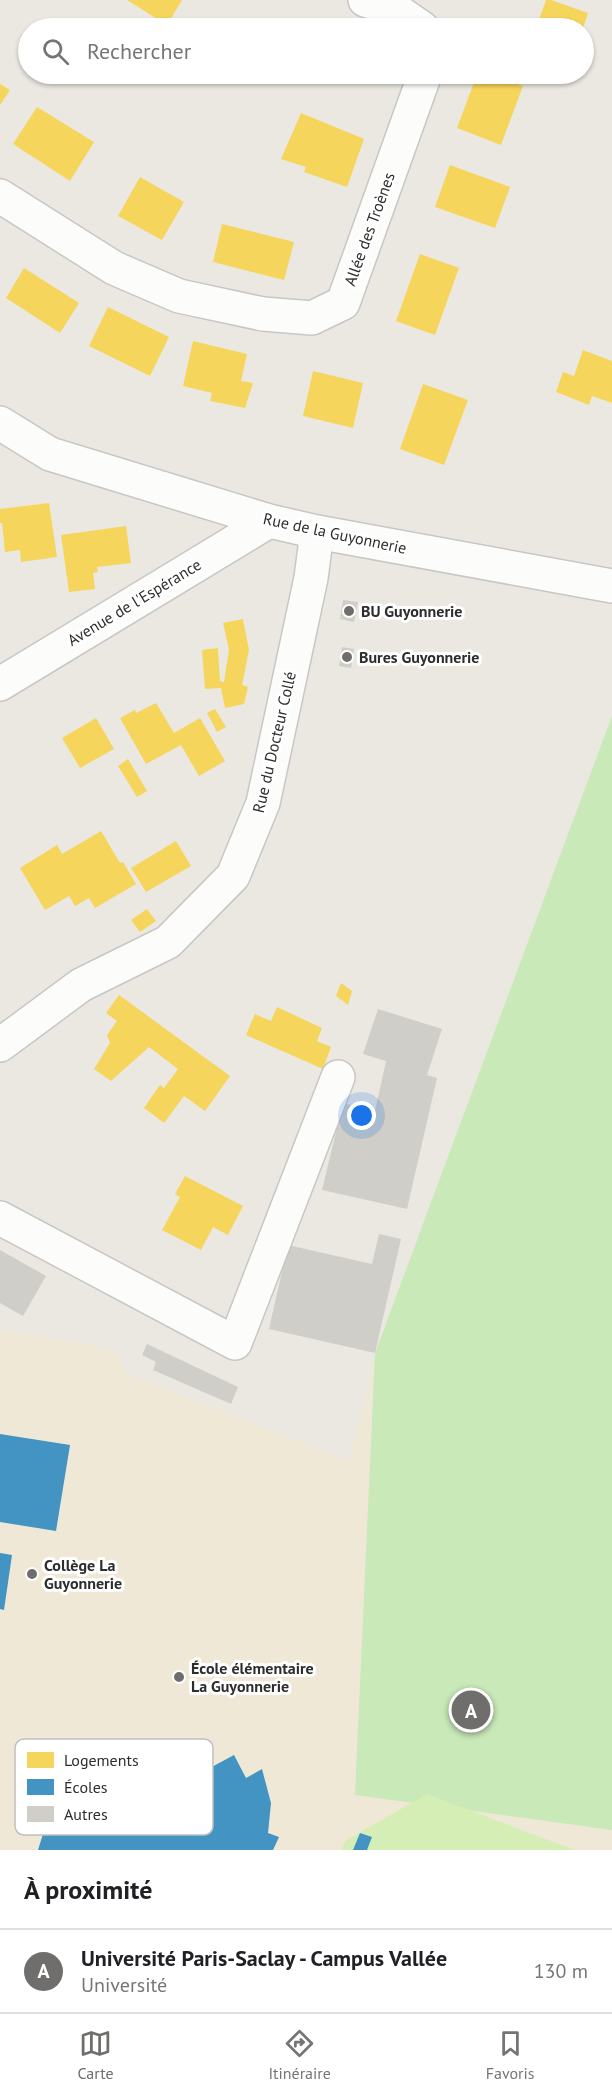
<!DOCTYPE html>
<html lang="fr">
<head>
<meta charset="utf-8">
<style>
  body { margin:0; font-family:"PT Sans",sans-serif; background:#f6f6f6; color:#202124 }
  .you { position:absolute; left:362px; top:1116px; width:21px; height:21px; margin:-15px; border:4px solid #fff; border-radius:50%; background:#1a73e8; box-shadow:0 0 0 9px #1a73e833 }
  .badge { display:grid; place-items:center; width:39px; height:39px; border-radius:50%; background:#706e6c; color:#fff; font-size:20px; font-weight:700 }
  .pin { position:absolute; translate:-50% -50%; border:3px solid #fff; box-shadow:0 2px 6px #0006 }
  .list { margin:0; padding:0; list-style:none }
  h2 { display:flex; justify-content:space-between; align-items:center; height:78px; margin:0; padding:0 24px; font-size:26px }
  h2 small { font-size:20px; font-weight:400; color:#757577 }
  .list li { display:grid; grid-template-columns:39px 1fr auto; gap:18px; align-items:center; box-sizing:border-box; height:84px; padding:0 24px; border-top:2px solid #e0e0e0 }
  .list b { display:block; font-size:22px; white-space:nowrap }
  .list p { margin:0; font-size:20px; white-space:nowrap; color:#757577 }
  .list em { font-size:20px; font-style:normal; color:#757577 }
  .icon { flex:none; width:33px; height:33px; fill:none; stroke:currentColor; stroke-width:2; stroke-linecap:round; stroke-linejoin:round }
  .map { position:relative; flex:none; width:612px; height:1850px; overflow:hidden }
  .search { position:absolute; background:#fff; box-shadow:0 2px 4px #0004; left:18px; right:18px; top:18px; height:66px; display:flex; align-items:center; gap:15px; box-sizing:border-box; padding:0 21px; border-radius:33px; color:#757577; font-size:22px }
  .sheet { height:162px; background:#fff }
  nav { display:flex; justify-content:space-around; align-items:center; box-sizing:border-box; height:84px; border-top:2px solid #e0e0e0; background:#fff; font-size:16px; color:#757577 }
  nav a { display:grid; justify-items:center; gap:3px }
  nav .on { color:#706e6c }
  .map>svg:first-child { display:block }
  .education { fill:#efe8d6 }
  .green { fill:#c9e9b8 }
  .pitch { fill:#d5eeb5 }
  .homes { fill:#f6d55c }
  .schools { fill:#4393c3 }
  .building { fill:#d0cec9 }
  .lines { fill:none; stroke-linecap:round; stroke-linejoin:round }
  .minor-casing { stroke:#c8c7c7; stroke-width:36 }
  .minor { stroke:#fcfcfb; stroke-width:33 }
  .poi-dot { fill:#706e6c; stroke:#fff; stroke-width:2 }
  .labels { text-anchor:middle; stroke-width:6; stroke-linejoin:round; paint-order:stroke }
  .street-label { font-size:16px; fill:#2d2d2d; stroke:#fff }
  .poi-label { font-size:16px; font-weight:bold; fill:#2d2d2d; stroke:#fff; text-anchor:start }
  .key { fill:#fff; stroke:#c0c0c0; stroke-width:1.5 }
  .key-label { font-size:16px; fill:#2d2d2d }
</style>
</head>
<body>
<div class="map">
<svg width="612" height="1850" viewBox="0 0 612 1850">
  <rect width="100%" height="100%" fill="#ebe8e2"/>
  <path class="education" d="M0,1329L86,1343L117,1353L126,1373L348,1461L375,1361L612,1432V1850H0Z"/>
  <path class="green" d="M612,716V1830L355,1795L375,1353Z"/>
  <path class="pitch" d="M427,1794L575,1850H341L345,1841Z"/>
  <g class="homes">
    <path d="M127,0H182L167,25Z"/>
    <path d="M546,0H551L588,13L583,28H536Z"/>
    <path d="M335,74H363L360,83Z"/>
    <path d="M477,74H487L523,86L501,145L457,128Z"/>
    <path d="M0,84L10,90L0,105Z"/>
    <path d="M37,107L94,142L70,181L13,144Z"/>
    <path d="M301,113L364,139L347,187L304,172L306,167L281,159Z"/>
    <path d="M450,165L510,187L495,228L435,207Z"/>
    <path d="M140,177L184,202L162,240L118,216Z"/>
    <path d="M222,224L294,242L284,280L213,262Z"/>
    <path d="M420,254L459,268L435,335L396,321Z"/>
    <path d="M24,268L79,303L60,333L6,298Z"/>
    <path d="M108,307L169,337L150,376L89,346Z"/>
    <path d="M193,341L247,354L241,381L253,383L245,408L210,401L212,393L183,386Z"/>
    <path d="M583,350L612,361V403L592,396L589,405L556,392L563,372L574,376Z"/>
    <path d="M313,371L363,383L353,428L303,416Z"/>
    <path d="M423,384L468,400L444,465L400,449Z"/>
    <path d="M49,503L57,557L21,562L20,550L5,552L2,523H0V509Z"/>
    <path d="M126,526L131,563L97,567L98,572L93,573L95,589L69,592L61,535Z"/>
    <path d="M243,619L249,650L242,685L248,687L244,704L225,708L221,688L205,689L202,650L218,648L220,681L224,682L229,650L223,623Z"/>
    <path d="M156,703L174,733L200,718L225,761L199,776L181,745L146,764L120,718L135,710L136,713Z"/>
    <path d="M215,709L226,727L217,732L207,713Z"/>
    <path d="M96,718L114,749L80,768L62,738Z"/>
    <path d="M128,759L147,791L137,797L118,766Z"/>
    <path d="M101,831L120,863L123,862L136,884L95,908L89,898L75,906L69,896L45,910L20,868L57,845L62,854Z"/>
    <path d="M176,841L191,866L146,892L131,868Z"/>
    <path d="M147,909L156,921L140,932L131,920Z"/>
    <path d="M341,983L352,991L348,1005L336,996Z"/>
    <path d="M119,995L230,1076L205,1111L184,1096L164,1123L144,1108L160,1085L164,1088L178,1069L149,1047L111,1081L94,1069L110,1043L107,1035L117,1021L106,1013Z"/>
    <path d="M277,1007L322,1028L317,1041L331,1047L323,1069L246,1035L255,1014L271,1021Z"/>
    <path d="M185,1176L243,1206L228,1235L213,1227L201,1250L162,1230L180,1197L175,1194Z"/>
  </g>
  <g class="schools">
    <path d="M0,1434L70,1445L56,1531L0,1522Z"/>
    <path d="M0,1553L12,1555L4,1610L0,1609Z"/>
    <path d="M234,1755L246,1778L262,1769L271,1803L268,1833L279,1837L273,1850H38L53,1802L87,1812L98,1778L131,1789L136,1773L198,1793L206,1768L208,1769Z"/>
    <path d="M360,1833L372,1837L367,1850H353Z"/>
  </g>
  <g class="building">
    <path d="M343,600L358,602L354,622L340,619Z"/>
    <path d="M342,647L354,649L351,668L339,666Z"/>
    <path d="M378,1009L442,1029L427,1075L437,1078L407,1209L322,1190L343,1103L375,1111L386,1061L363,1054Z"/>
    <path d="M379,1234L401,1239L375,1353L269,1329L288,1245L372,1264Z"/>
    <path d="M0,1250L46,1276L23,1316L0,1303Z"/>
    <path d="M147,1344L238,1387L231,1404L153,1370L156,1362L142,1355Z"/>
  </g>
  <g class="lines">
    <defs>
      <g id="minor">
        <path d="M365,0L396,10L422,28"/>
        <path d="M0,196L114,268L179,296L263,314L312,318L343,303L425,74"/>
        <path d="M0,423L50,454L269,521L317,532L612,586"/>
        <path d="M0,684L269,521"/>
        <path d="M0,1045L81,985L168,942L233,876L263,803L311,578L317,532"/>
        <path d="M0,1218L235,1343L338,1077"/>
      </g>
    </defs>
    <use href="#minor" class="minor-casing"/>
    <use href="#minor" class="minor"/>
  </g>
  <g class="poi-dot">
    <circle cx="349" cy="611" r="6"/>
    <circle cx="347" cy="657" r="6"/>
    <circle cx="32" cy="1574" r="6"/>
    <circle cx="179" cy="1677" r="6"/>
  </g>
  <g class="labels">
    <g class="street-label">
      <text transform="translate(369 229) rotate(-70)" y="6">Allée des Troènes</text>
      <text transform="translate(335 533) rotate(12)" y="6">Rue de la Guyonnerie</text>
      <text transform="translate(134 602) rotate(-31)" y="6">Avenue de l'Espérance</text>
      <text transform="translate(274 742) rotate(-77)" y="6">Rue du Docteur Collé</text>
    </g>
    <g class="poi-label">
      <text x="361" y="617">BU Guyonnerie</text>
      <text x="359" y="663">Bures Guyonnerie</text>
      <text x="44" y="1571">Collège La<tspan x="44" dy="18">Guyonnerie</tspan></text>
      <text x="191" y="1674">École élémentaire<tspan x="191" dy="18">La Guyonnerie</tspan></text>
    </g>
  </g>
  <rect x="15" y="1739" width="198" height="96" rx="9" class="key"/>
  <rect x="27" y="1752" width="27" height="16" fill="#f6d55c"/>
  <rect x="27" y="1779" width="27" height="16" fill="#4393c3"/>
  <rect x="27" y="1806" width="27" height="16" fill="#d0cec9"/>
  <g class="key-label">
    <text x="64" y="1766">Logements</text>
    <text x="64" y="1793">Écoles</text>
    <text x="64" y="1820">Autres</text>
  </g>
</svg>
<div class="you"></div>
<div class="pin badge" style="left:471px;top:1710px">A</div>
<div class="search"><svg class="icon" aria-label="search" viewBox="0 0 24 24"><circle cx="10" cy="10" r="6"/><path d="M15 15l6 6"/></svg>Rechercher</div>
</div>
<section class="sheet">
<h2>À proximité<small></small></h2>
<ul class="list">
<li><span class="badge">A</span><div><b>Université Paris-Saclay - Campus Vallée</b><p>Université</p></div><em>130 m</em></li>
</ul>
</section>
<nav>
<a class="on"><svg class="icon" aria-label="map" viewBox="0 0 24 24"><path d="M3 6l6-2 6 2 6-2v14l-6 2-6-2-6 2zM9 4v14M15 6v14"/></svg>Carte</a>
<a><svg class="icon" aria-label="directions" viewBox="0 0 24 24"><path d="M12 3l9 9-9 9-9-9zM9 14v-3h6M13 9l2 2-2 2"/></svg>Itinéraire</a>
<a><svg class="icon" aria-label="saved" viewBox="0 0 24 24"><path d="M7 4h10v16l-5-4-5 4z"/></svg>Favoris</a>
</nav>
</body>
</html>
